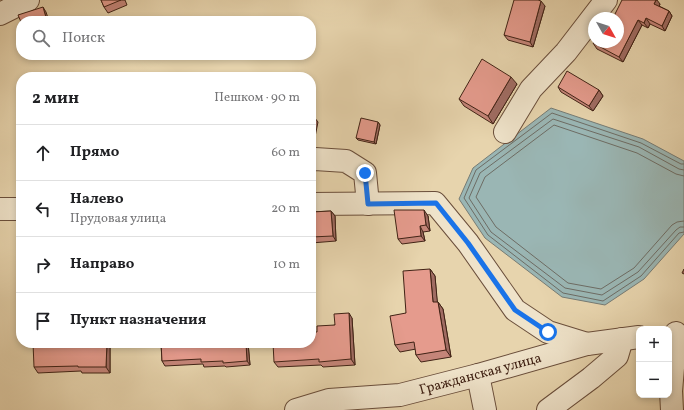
<!DOCTYPE html>
<html lang="ru">
<head>
<meta charset="utf-8">
<style>
  body { margin:0; font-family:Vollkorn,serif; background:#f6f6f6; color:#202124 }
  .controls { position:absolute; right:12px; bottom:12px; display:grid; overflow:hidden; border-radius:8px; box-shadow:0 2px 6px #0003 }
  .controls button { width:36px; height:36px; display:grid; place-items:center; padding:0; border:0; border-bottom:1px solid #e0e0e0; background:#fff; color:#202124; font:20px sans-serif }
  .compass { position:absolute; left:588px; top:12px; width:36px; height:36px; border-radius:50%; background:#fff; box-shadow:0 2px 6px #0003; rotate:129deg }
  .stop { position:absolute; width:12px; height:12px; margin:-9px; border:3px solid #1a73e8; border-radius:50%; background:#fff }
  .stop.end { background:#1a73e8; border-color:#fff; box-shadow:0 1px 4px #0008 }
  .list { margin:0; padding:0; list-style:none }
  h2 { display:flex; justify-content:space-between; align-items:center; height:52px; margin:0; padding:0 16px; font-size:17px }
  h2 small { font-size:13px; font-weight:400; color:#757577 }
  .list li { display:grid; grid-template-columns:26px 1fr auto; gap:12px; align-items:center; box-sizing:border-box; height:56px; padding:0 16px; border-top:1px solid #e0e0e0 }
  .list b { display:block; font-size:15px; white-space:nowrap }
  .list p { margin:0; font-size:13px; white-space:nowrap; color:#757577 }
  .list em { font-size:13px; font-style:normal; color:#757577 }
  .icon { flex:none; width:22px; height:22px; fill:none; stroke:currentColor; stroke-width:2; stroke-linecap:round; stroke-linejoin:round }
  .map { position:relative; flex:none; width:684px; height:410px; overflow:hidden }
  .search { position:absolute; background:#fff; box-shadow:0 2px 6px #0003; left:16px; top:16px; width:300px; height:44px; display:flex; align-items:center; gap:10px; box-sizing:border-box; padding:0 14px; border-radius:16px; color:#757577; font-size:15px }
  .panel { position:absolute; background:#fff; box-shadow:0 2px 6px #0003; left:16px; top:72px; width:300px; height:276px; border-radius:16px }
  .map>svg:first-child { display:block }
  .water { fill:#9ab6b4; stroke:#767b74 }
  .lines { fill:none; stroke-linecap:round; stroke-linejoin:round }
  .shore { stroke:#6d6c64; stroke-width:1 }
  .minor-casing { stroke:#6a4e3b; stroke-width:24 }
  .minor { stroke:#efe3ca; stroke-width:22 }
  .wall { fill:#c58579; stroke:#402215 }
  .shaded-wall { fill:#a06c63; stroke:#402215 }
  .building { fill:#e59b8d; stroke:#402215 }
  .route { stroke:#1a73e8; stroke-width:5 }
  .labels { text-anchor:middle; stroke-width:3; stroke-linejoin:round; paint-order:stroke }
  .street-label { font-size:14px; fill:#402215; stroke:#efe3ca }
</style>
</head>
<body>
<div class="map">
<svg width="684" height="410" viewBox="0 0 684 410">
  <rect width="100%" height="100%" fill="#e7d4ad"/>
  <filter id="stains"><feTurbulence type="fractalNoise" baseFrequency=".005" numOctaves="4"/><feColorMatrix values="0 0 0 0 .2 0 0 0 0 .09 0 0 0 0 .02 0 0 0 .5 -.17"/></filter>
  <radialGradient id="worn" r=".72"><stop offset=".6" stop-color="#630" stop-opacity="0"/><stop offset="1" stop-color="#630" stop-opacity=".3"/></radialGradient>
  <path class="water" d="M551,108L643,139L684,161V234L644,279L605,305L562,297L485,238L459,199L473,168Z"/>
  <g class="lines">
    <g class="shore">
      <path d="M684,164H681L641,143L552,113L476,170L464,198L488,235L563,293L603,301L641,276L679,233L684,232"/>
      <path d="M684,170L679,169L639,147L553,119L480,173L469,198L491,232L565,288L602,295L638,272L676,230L680,227H684"/>
      <path d="M684,176L676,174L637,153L554,125L485,177L476,197L496,227L568,283L601,289L634,268L672,225L677,222L684,221"/>
    </g>
    <defs>
      <g id="minor">
        <path d="M0,14L28,0"/>
        <path d="M505,132L531,89L566,52L606,0"/>
        <path d="M311,160L315,159L346,161L365,173L368,204"/>
        <path d="M311,204L435,203L468,243L515,310L548,332L587,344"/>
        <path d="M0,209H21"/>
        <path d="M478,375L485,410"/>
        <path d="M296,410L329,400L400,395L478,375L587,344L639,337"/>
        <path d="M548,410L591,378L617,356L622,339"/>
        <path d="M672,410L671,391L676,333"/>
      </g>
    </defs>
    <use href="#minor" class="minor-casing"/>
    <use href="#minor" class="minor"/>
  </g>
  <g class="wall">
    <path d="M101,0H125L127,5L108,13L104,7Z"/>
    <path d="M660,4L659,6L669,11L672,16L665,31L650,24L648,28L642,25L623,62L597,49L593,43L618,18Z"/>
    <path d="M545,6L533,47L508,40L504,35Z"/>
    <path d="M517,84L493,124L464,106L459,99Z"/>
    <path d="M558,87L599,90L603,96L593,111L561,92Z"/>
    <path d="M378,122L380,125L376,144L358,140L356,138Z"/>
    <path d="M331,211L335,216L336,241L311,243V212Z"/>
    <path d="M428,216L430,231L423,232L425,241L402,244L398,239Z"/>
    <path d="M430,269L435,276L437,302H438L443,309L451,357L421,362L416,355V349L400,352L395,345L406,313Z"/>
    <path d="M352,318L355,365L323,367L321,365L278,367L274,362L317,332Z"/>
    <path d="M110,343V373H82L81,371L38,373L34,367Z"/>
    <path d="M161,343H248L250,365L226,367L225,366L204,367L203,364L165,366L162,361Z"/>
  </g>
  <g class="shaded-wall">
    <path d="M656,0H657L660,4L658,9L654,4Z"/>
    <path d="M541,1L545,6L533,47L530,42Z"/>
    <path d="M43,7L46,12L49,21H47Z"/>
    <path d="M669,11L672,16L665,31L662,26Z"/>
    <path d="M646,18L650,24L648,28L644,23Z"/>
    <path d="M638,20L642,25L623,62L619,57Z"/>
    <path d="M511,77L517,84L493,124L488,116Z"/>
    <path d="M599,90L603,96L593,111L589,106Z"/>
    <path d="M314,117L318,122L313,147L311,144V132Z"/>
    <path d="M378,122L380,125L376,144L374,142Z"/>
    <path d="M424,210L428,216L430,231L426,225Z"/>
    <path d="M331,211L335,216L336,241L333,236Z"/>
    <path d="M420,226L423,232L425,241L421,236Z"/>
    <path d="M430,269L435,276L438,309L433,302Z"/>
    <path d="M438,302L443,309L451,357L446,350Z"/>
    <path d="M349,313L352,318L355,365L351,359Z"/>
    <path d="M107,343H110V373L106,367Z"/>
    <path d="M246,343H248L250,365L247,361Z"/>
  </g>
  <g class="building">
    <path d="M101,0H121L104,7Z"/>
    <path d="M514,0H538L541,1L530,42L504,35Z"/>
    <path d="M622,0H656L654,4L669,11L662,26L646,18L644,23L638,20L619,57L593,43L594,42H618V18H613Z"/>
    <path d="M43,7L47,21H21V22L18,15Z"/>
    <path d="M482,59L511,77L488,116L459,99Z"/>
    <path d="M567,71L599,90L589,106L558,87Z"/>
    <path d="M311,116L314,117L311,132Z"/>
    <path d="M361,118L378,122L374,142L356,138Z"/>
    <path d="M394,210H424L426,225L420,226L421,236L398,239Z"/>
    <path d="M331,211L333,236L311,237V212Z"/>
    <path d="M430,269L433,302H438L446,350L416,355L414,342L395,345L390,316L406,313L403,271Z"/>
    <path d="M684,269V274L682,273Z"/>
    <path d="M349,313L351,359L319,362V359L274,362L273,343H311V332H317V326L335,325L334,314Z"/>
    <path d="M33,343H107L106,367H78V366L34,367Z"/>
    <path d="M161,343H246L247,361L223,363V361L201,362V359L162,361Z"/>
  </g>
  <g class="lines">
    <path class="route" d="M365,173L368,204L436,203L468,243L515,310L548,332"/>
  </g>
  <g class="labels">
    <g class="street-label">
      <text transform="translate(480 373) rotate(-15)" y="5">Гражданская улица</text>
    </g>
  </g>
  <rect width="100%" height="100%" filter="url(#stains)"/>
  <rect width="100%" height="100%" fill="url(#worn)"/>
</svg>
<div class="controls">
<button>+</button>
<button>−</button>
</div>
<svg class="compass" viewBox="-18 -18 36 36"><path d="M0-13l5 13h-10z" fill="#e53935"/><path d="M0 13l5-13h-10z" fill="#757577"/></svg>
<div class="stop" style="left:548px;top:332px"></div>
<div class="stop end" style="left:365px;top:173px"></div>
<div class="search"><svg class="icon" aria-label="search" viewBox="0 0 24 24"><circle cx="10" cy="10" r="6"/><path d="M15 15l6 6"/></svg>Поиск</div>
<section class="panel">
<h2>2 мин<small>Пешком · 90 m</small></h2>
<ul class="list">
<li><svg class="icon" aria-label="ahead" viewBox="0 0 24 24"><path d="M12 20V5M6 11l6-6 6 6"/></svg><div><b>Прямо</b></div><em>60 m</em></li>
<li><svg class="icon" aria-label="left" viewBox="0 0 24 24"><path d="M17 20v-9H6M10 6l-5 5 5 5"/></svg><div><b>Налево</b><p>Прудовая улица</p></div><em>20 m</em></li>
<li><svg class="icon" aria-label="right" viewBox="0 0 24 24"><path d="M7 20v-9h11M14 6l5 5-5 5"/></svg><div><b>Направо</b></div><em>10 m</em></li>
<li><svg class="icon" aria-label="arrive" viewBox="0 0 24 24"><path d="M6 21V4h12l-3 4 3 4H6"/></svg><div><b>Пункт назначения</b></div></li>
</ul>
</section>
</div>
</body>
</html>
